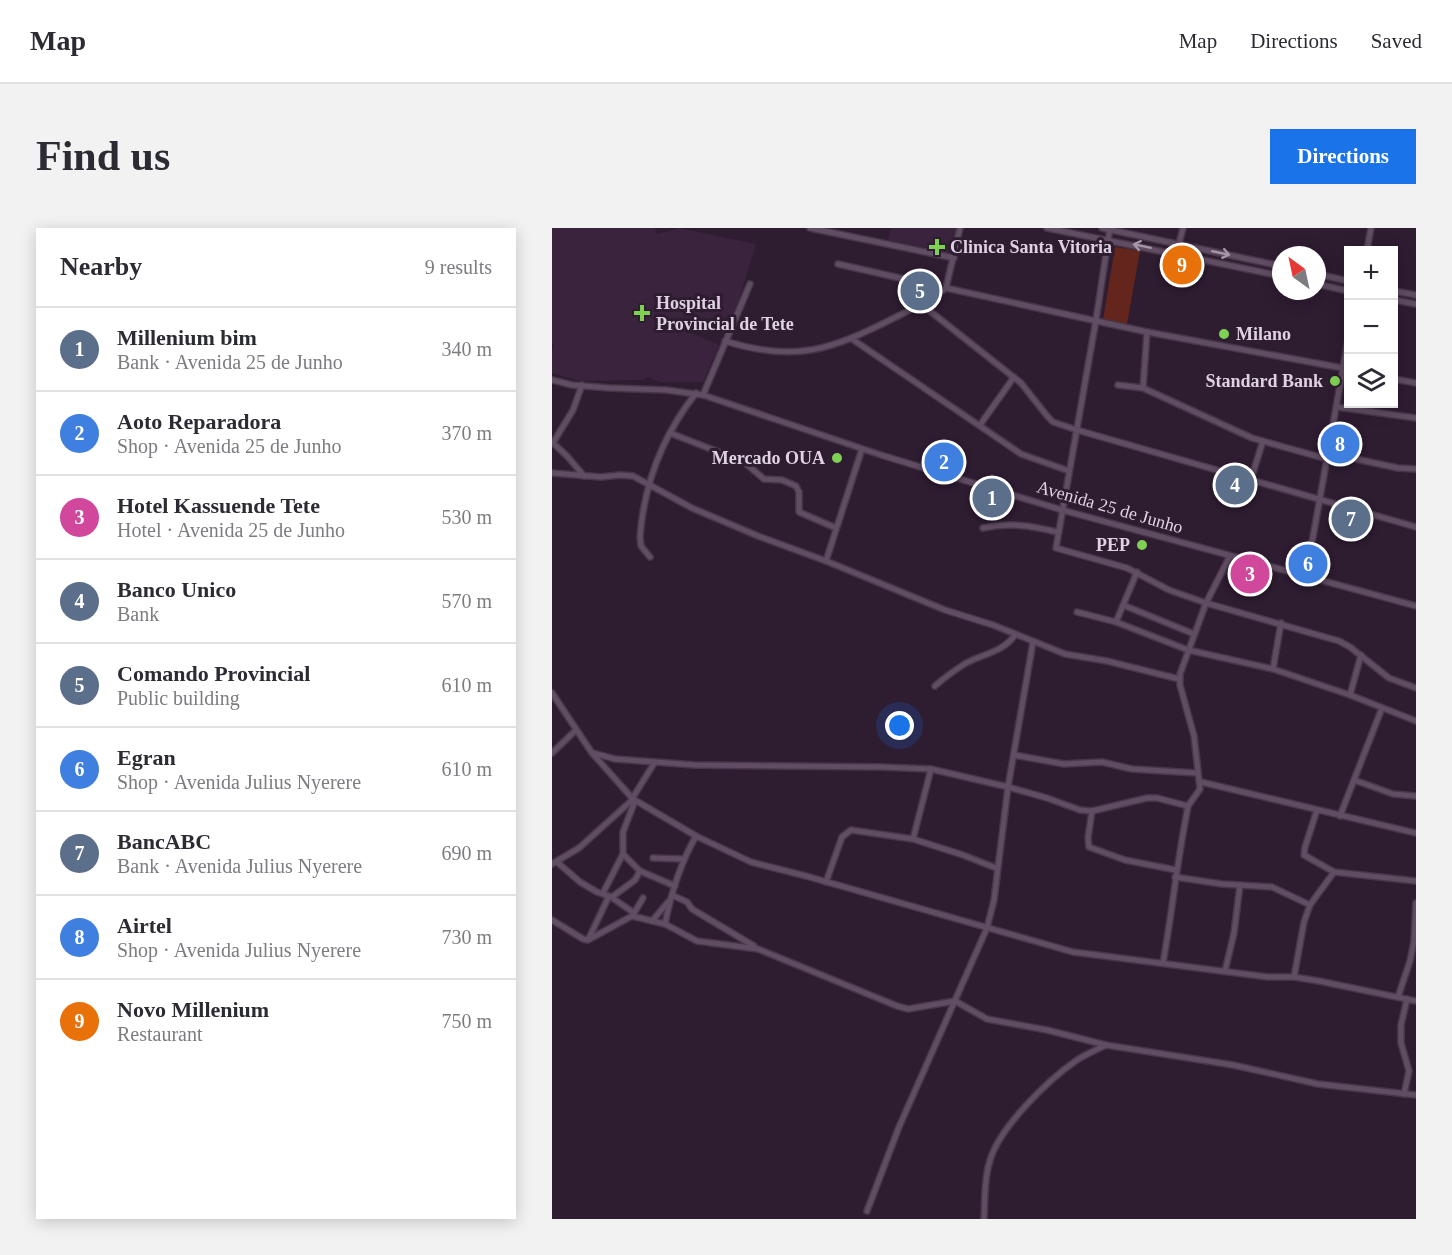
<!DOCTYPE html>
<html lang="en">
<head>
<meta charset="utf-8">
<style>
  body { margin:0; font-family:"Times New Roman",serif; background:#f2f2f3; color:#2b2b33 }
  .controls { position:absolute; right:18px; top:18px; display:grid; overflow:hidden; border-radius:0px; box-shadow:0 3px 15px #0003 }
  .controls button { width:54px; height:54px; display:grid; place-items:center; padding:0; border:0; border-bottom:2px solid #e1e1e2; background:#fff; color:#2b2b33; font:30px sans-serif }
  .compass { position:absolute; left:720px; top:18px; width:54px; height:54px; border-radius:50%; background:#fff; box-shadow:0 3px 15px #0003; rotate:327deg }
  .you { position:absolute; left:348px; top:498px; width:21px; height:21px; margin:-15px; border:4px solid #fff; border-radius:50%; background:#1a73e8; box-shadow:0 0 0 9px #1a73e833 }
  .badge { display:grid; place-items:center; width:39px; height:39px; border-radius:50%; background:#1a73e8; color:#fff; font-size:20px; font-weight:700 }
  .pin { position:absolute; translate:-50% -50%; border:3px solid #fff; box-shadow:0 2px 6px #0006 }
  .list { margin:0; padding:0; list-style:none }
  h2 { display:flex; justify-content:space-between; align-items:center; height:78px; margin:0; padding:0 24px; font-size:26px }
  h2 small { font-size:20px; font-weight:400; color:#7c7c81 }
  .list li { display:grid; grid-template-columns:39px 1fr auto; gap:18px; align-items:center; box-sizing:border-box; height:84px; padding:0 24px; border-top:2px solid #e1e1e2 }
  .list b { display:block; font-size:22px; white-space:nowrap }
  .list p { margin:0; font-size:20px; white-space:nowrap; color:#7c7c81 }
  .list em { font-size:20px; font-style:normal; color:#7c7c81 }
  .icon { flex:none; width:33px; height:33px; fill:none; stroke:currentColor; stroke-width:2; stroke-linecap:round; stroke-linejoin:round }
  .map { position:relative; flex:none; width:864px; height:991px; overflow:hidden; border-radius:0px }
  header { display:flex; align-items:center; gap:36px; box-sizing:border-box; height:84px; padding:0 30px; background:#fff; border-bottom:2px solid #e1e1e2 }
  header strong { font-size:28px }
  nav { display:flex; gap:33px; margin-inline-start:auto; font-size:21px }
  .intro { display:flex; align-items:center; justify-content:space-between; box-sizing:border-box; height:144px; padding:0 36px }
  h1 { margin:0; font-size:42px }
  .button { padding:15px 27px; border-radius:0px; background:#1a73e8; color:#fff; font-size:21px; font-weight:700 }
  main { display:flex; gap:36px; padding:0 36px }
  aside { flex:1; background:#fff; border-radius:0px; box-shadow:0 3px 15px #0003 }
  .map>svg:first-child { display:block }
  .built { fill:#3a233d }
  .green { fill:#64261c }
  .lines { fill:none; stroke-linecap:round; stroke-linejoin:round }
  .minor-casing { stroke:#463748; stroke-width:8 }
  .minor { stroke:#604c63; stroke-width:5 }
  .oneway { stroke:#a696a8 }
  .poi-dot { fill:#7ed153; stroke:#2e1c31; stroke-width:2 }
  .labels { text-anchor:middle; stroke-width:6; stroke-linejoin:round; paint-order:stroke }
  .poi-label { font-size:18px; font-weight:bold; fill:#dfd3e1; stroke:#2e1c31; text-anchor:start }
  .street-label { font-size:18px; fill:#dfd3e1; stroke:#2e1c31 }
</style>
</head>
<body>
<header>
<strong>Map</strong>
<nav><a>Map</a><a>Directions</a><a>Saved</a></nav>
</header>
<div class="intro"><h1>Find us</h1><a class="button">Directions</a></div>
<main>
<aside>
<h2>Nearby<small>9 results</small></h2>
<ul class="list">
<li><span class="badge" style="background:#5c6f8a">1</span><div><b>Millenium bim</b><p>Bank · Avenida 25 de Junho</p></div><em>340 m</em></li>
<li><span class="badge" style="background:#3f7fe0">2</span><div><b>Aoto Reparadora</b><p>Shop · Avenida 25 de Junho</p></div><em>370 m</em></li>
<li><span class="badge" style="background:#d1479c">3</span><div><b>Hotel Kassuende Tete</b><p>Hotel · Avenida 25 de Junho</p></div><em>530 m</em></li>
<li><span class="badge" style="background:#5c6f8a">4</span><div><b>Banco Unico</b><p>Bank</p></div><em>570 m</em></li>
<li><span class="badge" style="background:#5c6f8a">5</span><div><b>Comando Provincial</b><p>Public building</p></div><em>610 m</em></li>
<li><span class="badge" style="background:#3f7fe0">6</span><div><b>Egran</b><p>Shop · Avenida Julius Nyerere</p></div><em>610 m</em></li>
<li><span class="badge" style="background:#5c6f8a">7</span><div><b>BancABC</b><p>Bank · Avenida Julius Nyerere</p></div><em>690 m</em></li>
<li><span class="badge" style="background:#3f7fe0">8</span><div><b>Airtel</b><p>Shop · Avenida Julius Nyerere</p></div><em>730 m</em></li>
<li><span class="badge" style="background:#e8710a">9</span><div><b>Novo Millenium</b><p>Restaurant</p></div><em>750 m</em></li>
</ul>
</aside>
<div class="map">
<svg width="864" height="991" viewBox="0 0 864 991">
  <rect width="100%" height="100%" fill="#2e1c31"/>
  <g class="built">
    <path d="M0,0H103L105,6L127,0L204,16L186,75L171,103L144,93L139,105L167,117L151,154H107L96,149L91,152L28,153L0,145V124L2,116L0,115Z"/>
    <path d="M339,0H406L400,25L336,12Z"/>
  </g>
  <path class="green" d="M563,19L588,23L575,96L551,92Z"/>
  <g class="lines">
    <defs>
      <g id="minor">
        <path d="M258,0L402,30"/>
        <path d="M495,0L729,48"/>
        <path d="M550,0L729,38"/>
        <path d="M558,0L544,92L504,320L575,340L617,362L654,375L787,413L798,419L837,450L864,460"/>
        <path d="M627,16L631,0"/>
        <path d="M815,22L819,0"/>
        <path d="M286,36L370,55L385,66"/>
        <path d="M765,46L796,53"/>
        <path d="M765,56L796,63"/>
        <path d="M394,60L408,0"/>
        <path d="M842,63L864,67"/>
        <path d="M842,72L864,76"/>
        <path d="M369,76L469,155L496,189L501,194L525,202L864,299"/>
        <path d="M300,111L469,226L517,243"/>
        <path d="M173,113C243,135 279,122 342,90C360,81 379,72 394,60L595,104L796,141"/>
        <path d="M842,151L864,155"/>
        <path d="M0,152L20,157L58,160L114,162L151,167L329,227L510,282L864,378"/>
        <path d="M566,157L591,160L700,210L775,231"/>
        <path d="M591,160L595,104"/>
        <path d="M151,167L198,56"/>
        <path d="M785,179L864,190"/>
        <path d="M428,197L462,149"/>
        <path d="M118,205L192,234L212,251L230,252L244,258L247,264V284L284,300"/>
        <path d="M0,214L15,228L32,248"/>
        <path d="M1,215L21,182L30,157"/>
        <path d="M776,225L846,240L864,241"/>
        <path d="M0,245L49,249L68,247L81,248L140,280L206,308L274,333L393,382L441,397L513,426L555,433L627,451"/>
        <path d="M699,251L711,213"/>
        <path d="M513,267L527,271"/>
        <path d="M431,300C457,294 480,298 505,304"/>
        <path d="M98,329L89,318L88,309C92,256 111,207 144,165"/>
        <path d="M274,333L310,221"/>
        <path d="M752,348L761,309L796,112"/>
        <path d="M571,377L642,406"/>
        <path d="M525,384L564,394L636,422L721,441L798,467L864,493"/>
        <path d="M564,394L585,344"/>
        <path d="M721,441L729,395"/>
        <path d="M383,458C393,449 403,442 414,435C431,426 451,424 463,407"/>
        <path d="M0,465L40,525L81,571L144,608L199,634L254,648L521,724L716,749H742L767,753L864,773"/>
        <path d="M798,467L809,427"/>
        <path d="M0,525L24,502"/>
        <path d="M41,525L63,531L143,537L329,539L379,541L456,559L495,570L528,582L540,583L595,570H605L636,578"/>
        <path d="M462,527L512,536L550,534L580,541L645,545"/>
        <path d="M802,552L841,566L864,568"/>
        <path d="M649,554L864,605"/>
        <path d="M83,573L71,604V626L88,643L123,658"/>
        <path d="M765,582L753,619L752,627L782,644L864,653"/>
        <path d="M540,583L536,610L537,619L573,632L624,642"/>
        <path d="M788,588L830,480"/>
        <path d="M361,611L379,541"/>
        <path d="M101,630L131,631"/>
        <path d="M5,634L28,654L45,664L59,669L82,685"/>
        <path d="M0,636L27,620L78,574L103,534"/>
        <path d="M623,649L670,656L720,659L758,677"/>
        <path d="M274,654L290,609L299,602L361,611L411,627L444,640"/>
        <path d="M51,665L71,626"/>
        <path d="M120,667L135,674L140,681L202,718"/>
        <path d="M60,669L83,652L88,643"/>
        <path d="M81,687L91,670"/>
        <path d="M0,692L31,711L36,712L80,688L113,696L145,713L206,721L345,778L356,781L403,773L435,791L495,802L554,817L681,837L766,856L864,867"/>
        <path d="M100,693L116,674"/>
        <path d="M113,696C119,665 128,636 144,608"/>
        <path d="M37,710L57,668"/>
        <path d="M611,735C620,685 625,634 635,584L636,578L648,561L642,508L628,457V446L654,375L678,328"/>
        <path d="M673,743L682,705L688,657"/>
        <path d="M742,749L752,694L758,677L782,644"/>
        <path d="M846,769L858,733L862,713L864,675"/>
        <path d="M852,866L857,843L849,815V797L855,771"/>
        <path d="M315,983L347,899L435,700L442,672L456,559L481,414"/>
        <path d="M432,991C433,973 432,953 437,936C445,901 496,852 525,832C534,826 544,822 554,817"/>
      </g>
    </defs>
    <use href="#minor" class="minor-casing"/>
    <use href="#minor" class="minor"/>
  </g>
  <defs><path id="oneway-shaft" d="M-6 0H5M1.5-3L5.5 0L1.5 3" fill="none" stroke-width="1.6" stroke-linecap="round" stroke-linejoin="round" transform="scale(1.5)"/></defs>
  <g class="oneway">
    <use href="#oneway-shaft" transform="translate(590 18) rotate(-168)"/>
    <use href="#oneway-shaft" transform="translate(669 25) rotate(12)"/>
  </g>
  <g class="poi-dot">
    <path d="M382 10h6v6h6v6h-6v6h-6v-6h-6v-6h6z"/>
    <path d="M87 76h6v6h6v6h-6v6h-6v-6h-6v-6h6z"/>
    <circle cx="672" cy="106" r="6"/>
    <circle cx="783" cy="153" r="6"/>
    <circle cx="285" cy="230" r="6"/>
    <circle cx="590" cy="317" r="6"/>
  </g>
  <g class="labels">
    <g class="poi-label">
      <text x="398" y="25">Clinica Santa Vitoria</text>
      <text x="104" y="81">Hospital<tspan x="104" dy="21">Provincial de Tete</tspan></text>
      <text x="684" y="112">Milano</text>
      <text x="771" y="159" text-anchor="end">Standard Bank</text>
      <text x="273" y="236" text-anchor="end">Mercado OUA</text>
      <text x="578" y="323" text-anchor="end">PEP</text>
    </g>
    <g class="street-label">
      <text transform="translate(558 279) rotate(16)" y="6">Avenida 25 de Junho</text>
    </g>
  </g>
</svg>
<div class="controls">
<button>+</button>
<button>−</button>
<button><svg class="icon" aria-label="layers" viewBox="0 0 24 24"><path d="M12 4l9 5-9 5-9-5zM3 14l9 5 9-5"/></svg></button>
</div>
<svg class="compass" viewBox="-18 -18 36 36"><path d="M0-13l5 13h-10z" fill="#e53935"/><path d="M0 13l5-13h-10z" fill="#7c7c81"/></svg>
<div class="you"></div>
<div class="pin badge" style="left:440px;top:270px;background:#5c6f8a">1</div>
<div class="pin badge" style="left:392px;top:234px;background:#3f7fe0">2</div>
<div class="pin badge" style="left:698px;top:346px;background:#d1479c">3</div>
<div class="pin badge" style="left:683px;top:257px;background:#5c6f8a">4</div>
<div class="pin badge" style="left:368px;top:63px;background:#5c6f8a">5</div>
<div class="pin badge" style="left:756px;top:336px;background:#3f7fe0">6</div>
<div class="pin badge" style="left:799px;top:291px;background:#5c6f8a">7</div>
<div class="pin badge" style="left:788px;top:216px;background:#3f7fe0">8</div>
<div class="pin badge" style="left:630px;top:37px;background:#e8710a">9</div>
</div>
</main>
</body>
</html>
